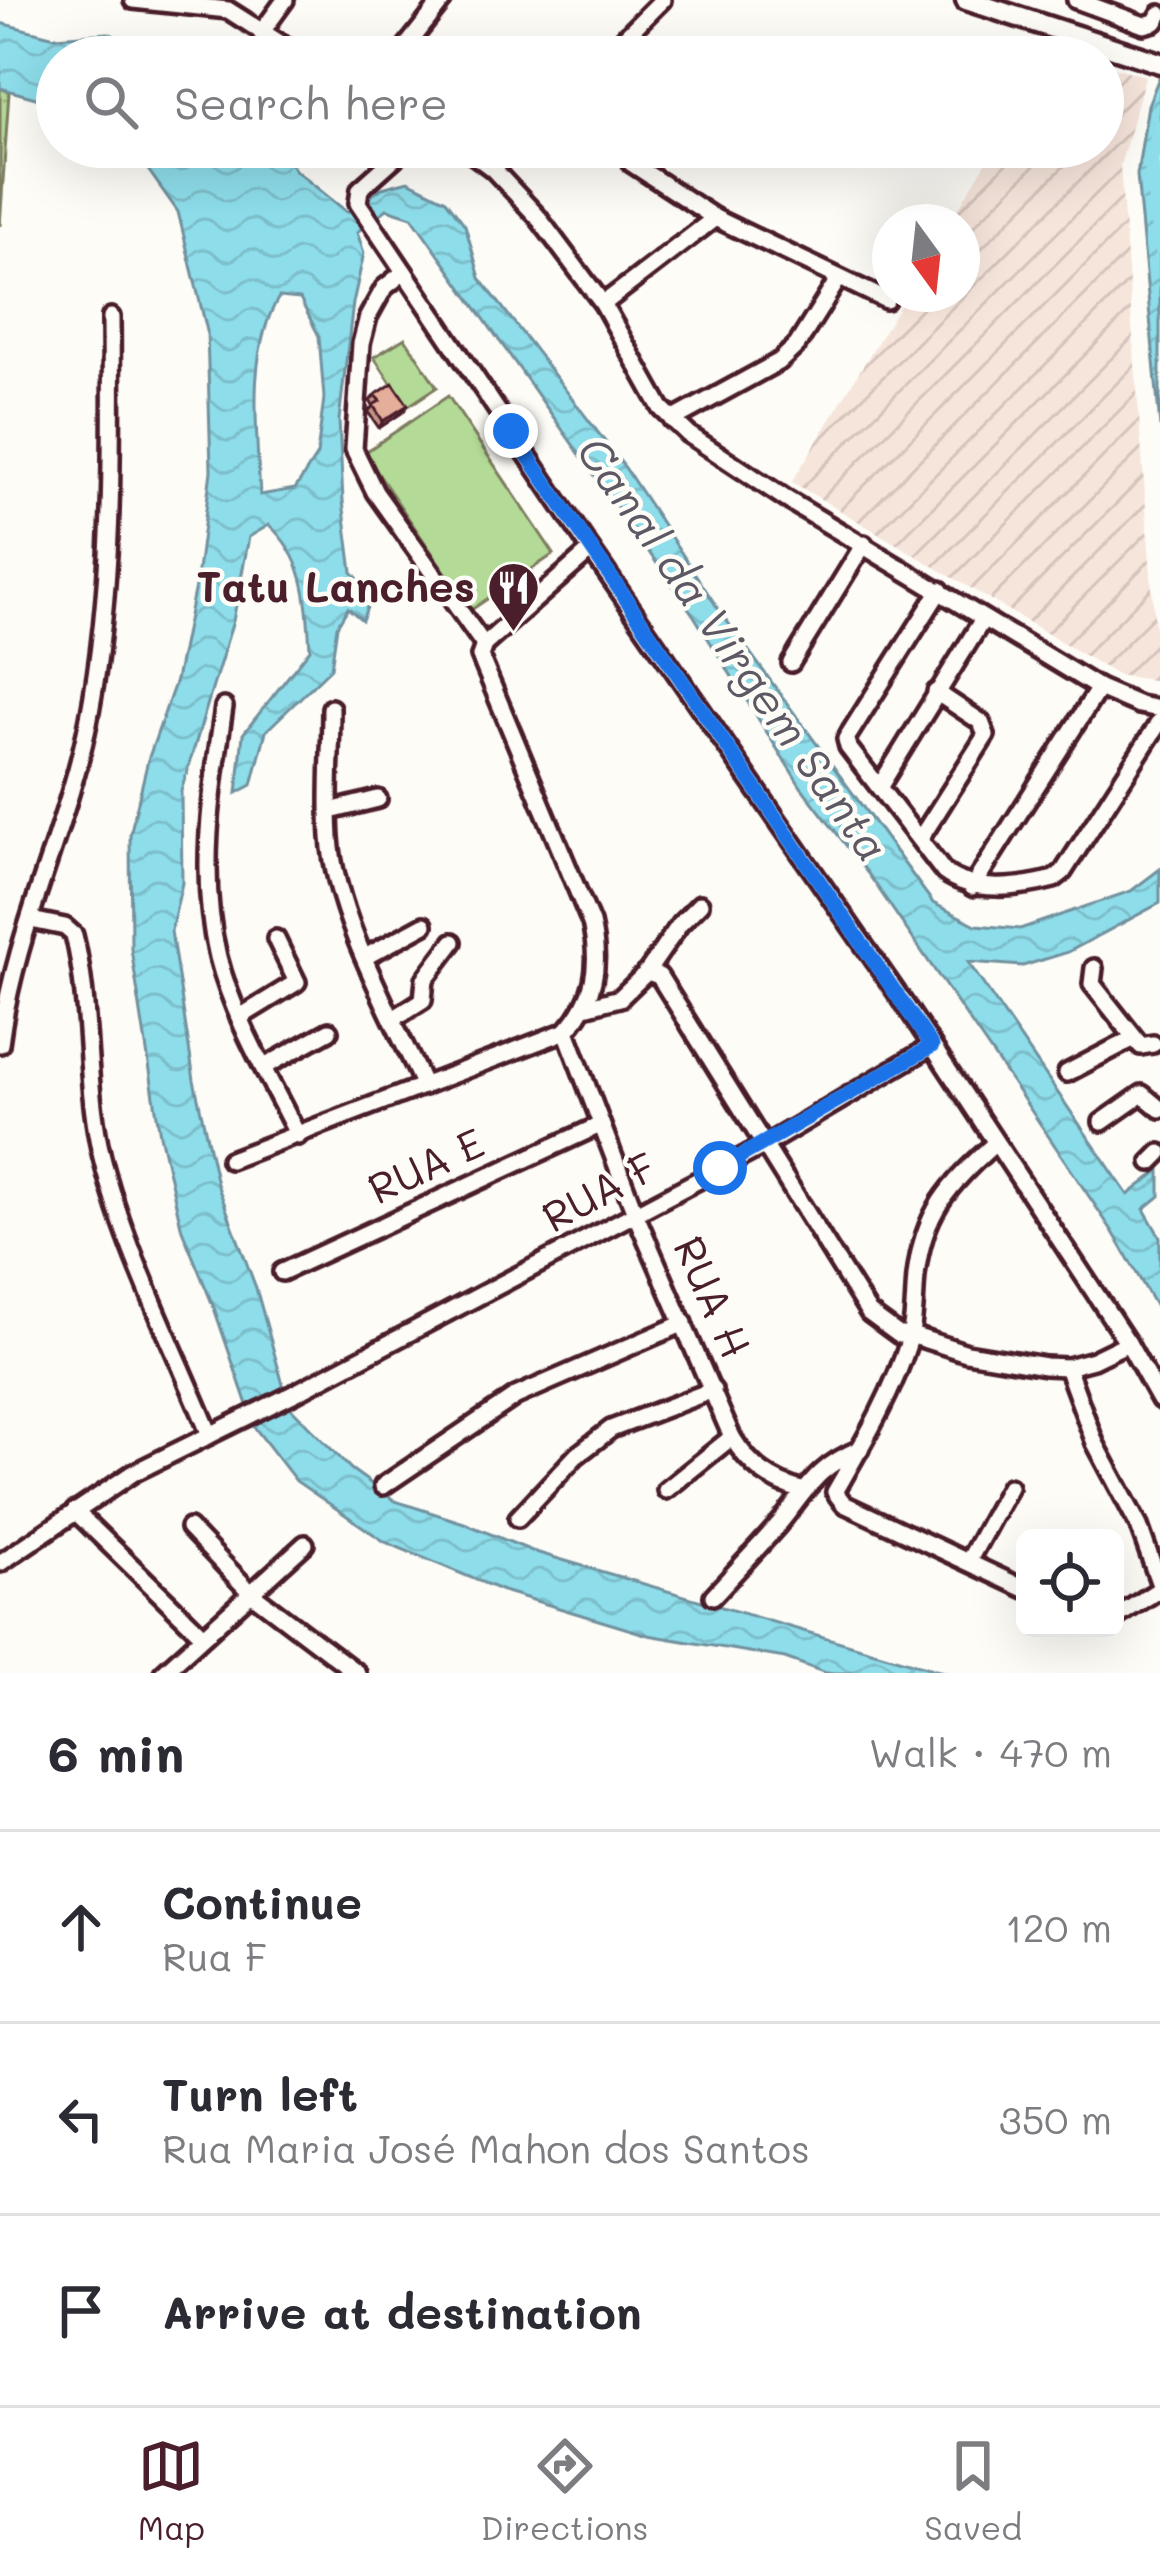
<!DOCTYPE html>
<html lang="en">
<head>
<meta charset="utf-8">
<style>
  body { margin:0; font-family:Mali,sans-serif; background:#f7f7f7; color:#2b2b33 }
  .controls { position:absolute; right:36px; bottom:36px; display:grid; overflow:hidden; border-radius:18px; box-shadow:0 12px 48px #0002 }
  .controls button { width:108px; height:108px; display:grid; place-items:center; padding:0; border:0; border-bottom:3px solid #e1e1e2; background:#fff; color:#2b2b33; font:60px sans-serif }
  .compass { position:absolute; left:872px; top:204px; width:108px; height:108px; border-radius:50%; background:#fff; box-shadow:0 12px 48px #0002; rotate:165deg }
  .stop { position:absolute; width:36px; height:36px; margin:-27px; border:9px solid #1a73e8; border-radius:50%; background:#fff }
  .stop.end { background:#1a73e8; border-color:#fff; box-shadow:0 3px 12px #0008 }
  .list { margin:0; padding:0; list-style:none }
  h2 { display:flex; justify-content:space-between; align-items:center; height:156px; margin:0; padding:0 48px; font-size:51px }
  h2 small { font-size:39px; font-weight:400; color:#7c7c81 }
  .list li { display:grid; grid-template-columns:78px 1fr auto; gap:36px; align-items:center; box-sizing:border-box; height:192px; padding:0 48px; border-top:3px solid #e1e1e2 }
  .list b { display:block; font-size:45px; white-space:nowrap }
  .list p { margin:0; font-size:39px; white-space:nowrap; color:#7c7c81 }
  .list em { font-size:39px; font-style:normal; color:#7c7c81 }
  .icon { flex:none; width:66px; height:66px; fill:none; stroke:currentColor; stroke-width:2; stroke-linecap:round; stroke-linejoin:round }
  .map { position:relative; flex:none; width:1160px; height:1673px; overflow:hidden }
  .search { position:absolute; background:#fff; box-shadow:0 12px 48px #0002; left:36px; right:36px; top:36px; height:132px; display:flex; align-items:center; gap:30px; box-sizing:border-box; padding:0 42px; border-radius:66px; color:#7c7c81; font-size:45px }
  .sheet { height:732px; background:#fff }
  nav { display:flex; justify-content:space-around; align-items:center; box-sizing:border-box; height:168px; border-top:3px solid #e1e1e2; background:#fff; font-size:33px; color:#7c7c81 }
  nav a { display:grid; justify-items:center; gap:6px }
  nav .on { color:#4a1f2b }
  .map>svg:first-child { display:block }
  .industrial { fill:url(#industrial-furrows) }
  .grass { fill:#b3da96; stroke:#7e7c60; stroke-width:3 }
  .wetland { fill:url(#wetland-marsh); stroke:#7e7c60; stroke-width:3 }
  .water { fill:url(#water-waves); stroke:#72919e; stroke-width:3; fill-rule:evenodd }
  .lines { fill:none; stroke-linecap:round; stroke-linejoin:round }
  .canal { stroke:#8dddea; stroke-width:15 }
  .minor-casing { stroke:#4a1f2b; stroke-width:24 }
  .major-casing { stroke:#4a1f2b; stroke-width:27 }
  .minor { stroke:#fdfcf7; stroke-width:15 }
  .major { stroke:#fdfcf7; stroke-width:18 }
  .wall { fill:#c59685; stroke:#4a1f2b; stroke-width:3 }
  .shaded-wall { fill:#a07a6c; stroke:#4a1f2b; stroke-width:3 }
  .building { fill:#e5ae9b; stroke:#4a1f2b; stroke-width:3 }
  .route { stroke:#1a73e8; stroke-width:15 }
  .labels { text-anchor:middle; stroke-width:9; stroke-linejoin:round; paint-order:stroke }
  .poi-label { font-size:42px; font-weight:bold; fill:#4a1f2b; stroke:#fdfcf7; text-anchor:end }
  .street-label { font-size:42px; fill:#4a1f2b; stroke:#fdfcf7 }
  .water-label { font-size:45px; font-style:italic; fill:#5e5864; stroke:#fdfcf7 }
</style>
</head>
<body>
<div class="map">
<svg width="1160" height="1673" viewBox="0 0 1160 1673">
  <defs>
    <pattern id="industrial-furrows" width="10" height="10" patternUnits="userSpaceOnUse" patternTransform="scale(3)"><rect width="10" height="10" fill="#f6e5db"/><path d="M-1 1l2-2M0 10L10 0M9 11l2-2" fill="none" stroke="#d4c4bc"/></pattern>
    <pattern id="wetland-marsh" width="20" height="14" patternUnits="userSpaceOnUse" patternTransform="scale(3)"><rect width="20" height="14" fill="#b3da96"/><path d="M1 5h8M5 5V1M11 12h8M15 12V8" fill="none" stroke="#9bbb81"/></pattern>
    <pattern id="water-waves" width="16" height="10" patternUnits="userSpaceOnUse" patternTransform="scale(3)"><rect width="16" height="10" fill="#8dddea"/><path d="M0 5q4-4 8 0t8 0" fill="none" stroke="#7bbdc9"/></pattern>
  </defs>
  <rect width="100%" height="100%" fill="#fdfcf7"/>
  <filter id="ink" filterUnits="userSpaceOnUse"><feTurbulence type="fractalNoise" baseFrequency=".00833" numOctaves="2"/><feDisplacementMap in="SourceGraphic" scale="24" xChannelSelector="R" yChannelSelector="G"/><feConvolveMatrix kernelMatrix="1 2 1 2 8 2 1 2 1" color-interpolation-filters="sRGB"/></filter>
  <g filter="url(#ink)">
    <path class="industrial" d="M1103,64L1145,76L1120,166L1159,681L1117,675L792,482L907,294H962V222H950L996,147H1103Z"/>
    <g class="grass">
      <path d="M405,338L437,387L407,407L374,357Z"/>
      <path d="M448,396L554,554L471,610L364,453Z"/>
    </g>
    <path class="wetland" d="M0,88L9,92L0,226Z"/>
    <g class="water">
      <path d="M0,23L55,37L108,33L164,57H57V104L0,88Z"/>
      <path d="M1160,75V137L1152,177L1160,256V427L1137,175L1148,105Z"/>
      <path d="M132,147H279L296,171L347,212L382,188L408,181L446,200L465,225L480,278L626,469L721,613L933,903L976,925L1020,929L1131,891L1160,869V903L1068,952L1023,966L968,962L1128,1195L1160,1170V1196L1144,1209L1160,1237V1314L1113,1232L1022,1097L869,875L801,787L694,616L412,217L387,209L357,232L364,253L353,303L339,420L343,501L352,572L372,595L362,620L348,608L337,626L331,668L266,731L252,785L237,793L243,734L310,649C307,603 306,558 269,525L249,537L233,621L181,791L182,883L171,931L194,1080L217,1184L256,1288L289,1406L351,1469L395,1501L464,1523L532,1551L946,1673H826L785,1658L648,1635L503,1591L385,1542L296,1481L255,1428L214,1308L182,1230L160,1135L131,949L130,835L148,760L176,680L198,571L211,471L207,331L178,212ZM279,297L300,299L319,336L324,398L317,455L295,489L260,495C257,435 246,350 279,297Z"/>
    </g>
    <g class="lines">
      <path class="canal" d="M1160,126L1151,160L1160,247"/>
      <defs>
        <g id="minor">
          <path d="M133,0L228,10L302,57"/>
          <path d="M1076,0L1144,25L1155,22L1160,14"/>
          <path d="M261,33L285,0"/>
          <path d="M398,57L443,0"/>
          <path d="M605,57L662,0"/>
          <path d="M407,147L360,189L358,203L591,550L908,1009L1128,1343L1160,1400"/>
          <path d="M463,147L493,169L537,216L603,304L661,408L688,434L786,499L1099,688L1139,705L1160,709"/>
          <path d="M631,163L715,218L886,300"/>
          <path d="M493,169L515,147"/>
          <path d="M404,272L384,288L368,317L361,344L354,449L375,492L484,645"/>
          <path d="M603,304L715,218"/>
          <path d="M672,420L780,361L797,345L839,278"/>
          <path d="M940,590L846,739L848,747L944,872C973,894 1020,888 1054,879L1063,872L1160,721"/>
          <path d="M791,663L864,544"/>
          <path d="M224,707C212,788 198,876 218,957C234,1020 270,1079 298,1136"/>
          <path d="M331,708C331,751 327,795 330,837C335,916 391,1014 424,1086"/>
          <path d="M880,786L983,619"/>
          <path d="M330,811L378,799"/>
          <path d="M920,839L986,735L981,722L936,692"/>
          <path d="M972,887L1099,688"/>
          <path d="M31,920L65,927L74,935C91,1004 85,1075 99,1144C119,1239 173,1344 210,1435"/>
          <path d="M365,957L424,925"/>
          <path d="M1094,968L1092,984L1141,1046L1153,1044"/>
          <path d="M647,972L680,924L700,904"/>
          <path d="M585,1007L620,998L647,972L659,976L869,1313L899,1335H911L967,1353L1045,1366L1067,1367L1093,1360L1128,1343"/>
          <path d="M240,1017L297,982L276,939"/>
          <path d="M393,1019L423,1000L425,979L453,942"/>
          <path d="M566,1031L635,1213L732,1437C750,1467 771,1482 804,1491"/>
          <path d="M0,1044C14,932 68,828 89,718C114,584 112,452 111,317"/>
          <path d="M264,1067L329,1031"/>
          <path d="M1067,1073L1134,1038"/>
          <path d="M1102,1122L1142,1094L1160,1109"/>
          <path d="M994,1144C949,1185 923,1212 916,1276C914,1297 915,1321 909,1341C892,1395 863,1443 835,1492L844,1504L1025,1589"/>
          <path d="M230,1160L566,1031C595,999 601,965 591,923L480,656L484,645L591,550"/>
          <path d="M1151,1162L1160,1153"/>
          <path d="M282,1272L600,1125"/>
          <path d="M1067,1367L1095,1443L1139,1526L1160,1585"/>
          <path d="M383,1486L516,1396L684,1323"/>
          <path d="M666,1490L732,1437"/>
          <path d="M75,1511L202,1635"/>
          <path d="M518,1518L576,1456L611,1429L713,1390"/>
          <path d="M189,1528L251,1593L357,1673"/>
          <path d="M969,1560L1009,1487"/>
          <path d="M0,1563L133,1473L295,1393L763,1146L932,1046"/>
          <path d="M713,1596C735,1572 757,1549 778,1525C807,1490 816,1467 860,1449"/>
          <path d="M1115,1618L1160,1589"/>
          <path d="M163,1673L305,1544"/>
        </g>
        <path id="major" d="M966,0L1160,63"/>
      </defs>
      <use href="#minor" class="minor-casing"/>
      <use href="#major" class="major-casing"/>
      <use href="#minor" class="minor"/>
      <use href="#major" class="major"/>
    </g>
    <path class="wall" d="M375,395L408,405L403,412L379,428L368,412L373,406L370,401Z"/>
    <path class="shaded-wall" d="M408,405L403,412L379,428L383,421Z"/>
    <path class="building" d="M393,383L408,405L383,421L373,405L380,401L375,395Z"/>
  </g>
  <g class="lines" filter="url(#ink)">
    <path class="route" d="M511,431L932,1046L720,1168"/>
  </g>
  <defs>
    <symbol id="restaurant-pin" viewBox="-11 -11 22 30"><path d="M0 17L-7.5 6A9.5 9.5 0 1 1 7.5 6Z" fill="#4a1f2b" stroke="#fdfcf7"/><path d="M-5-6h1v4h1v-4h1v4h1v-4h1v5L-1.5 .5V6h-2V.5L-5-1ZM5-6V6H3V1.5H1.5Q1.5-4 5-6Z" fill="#fff"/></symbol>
  </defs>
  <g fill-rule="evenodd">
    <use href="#restaurant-pin" x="484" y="558" width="59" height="81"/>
  </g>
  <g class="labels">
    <g class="poi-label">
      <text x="475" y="602">Tatu Lanches</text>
    </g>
    <g class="street-label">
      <text transform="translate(426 1166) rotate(-25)" y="15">RUA E</text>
      <text transform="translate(599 1192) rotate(-28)" y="15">RUA F</text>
      <text transform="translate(712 1297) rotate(66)" y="15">RUA H</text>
    </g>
    <g class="water-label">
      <text transform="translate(733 649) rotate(55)" y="16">Canal da Virgem Santa</text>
    </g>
  </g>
</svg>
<div class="controls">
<button><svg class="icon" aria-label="locate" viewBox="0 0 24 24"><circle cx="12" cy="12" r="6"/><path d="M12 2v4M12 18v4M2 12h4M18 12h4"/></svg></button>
</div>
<svg class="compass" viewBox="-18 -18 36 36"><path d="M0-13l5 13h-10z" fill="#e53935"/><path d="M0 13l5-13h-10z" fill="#7c7c81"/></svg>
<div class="stop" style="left:720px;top:1168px"></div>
<div class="stop end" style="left:511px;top:431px"></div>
<div class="search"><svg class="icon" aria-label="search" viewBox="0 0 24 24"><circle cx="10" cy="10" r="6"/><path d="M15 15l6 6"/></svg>Search here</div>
</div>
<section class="sheet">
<h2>6 min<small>Walk · 470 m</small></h2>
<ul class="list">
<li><svg class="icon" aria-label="ahead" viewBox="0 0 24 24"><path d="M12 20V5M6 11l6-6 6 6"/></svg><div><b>Continue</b><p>Rua F</p></div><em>120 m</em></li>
<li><svg class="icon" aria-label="left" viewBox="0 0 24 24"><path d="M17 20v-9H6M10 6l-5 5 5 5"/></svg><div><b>Turn left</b><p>Rua Maria José Mahon dos Santos</p></div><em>350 m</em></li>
<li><svg class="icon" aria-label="arrive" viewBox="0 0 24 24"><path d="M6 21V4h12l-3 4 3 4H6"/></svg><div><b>Arrive at destination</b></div></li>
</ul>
</section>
<nav>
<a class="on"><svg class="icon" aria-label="map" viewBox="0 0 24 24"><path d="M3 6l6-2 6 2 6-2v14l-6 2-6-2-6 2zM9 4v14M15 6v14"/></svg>Map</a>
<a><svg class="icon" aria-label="directions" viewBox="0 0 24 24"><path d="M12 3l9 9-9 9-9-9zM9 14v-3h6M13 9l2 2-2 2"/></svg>Directions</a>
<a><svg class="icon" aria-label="saved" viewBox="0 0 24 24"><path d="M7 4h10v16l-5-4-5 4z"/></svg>Saved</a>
</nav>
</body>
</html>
